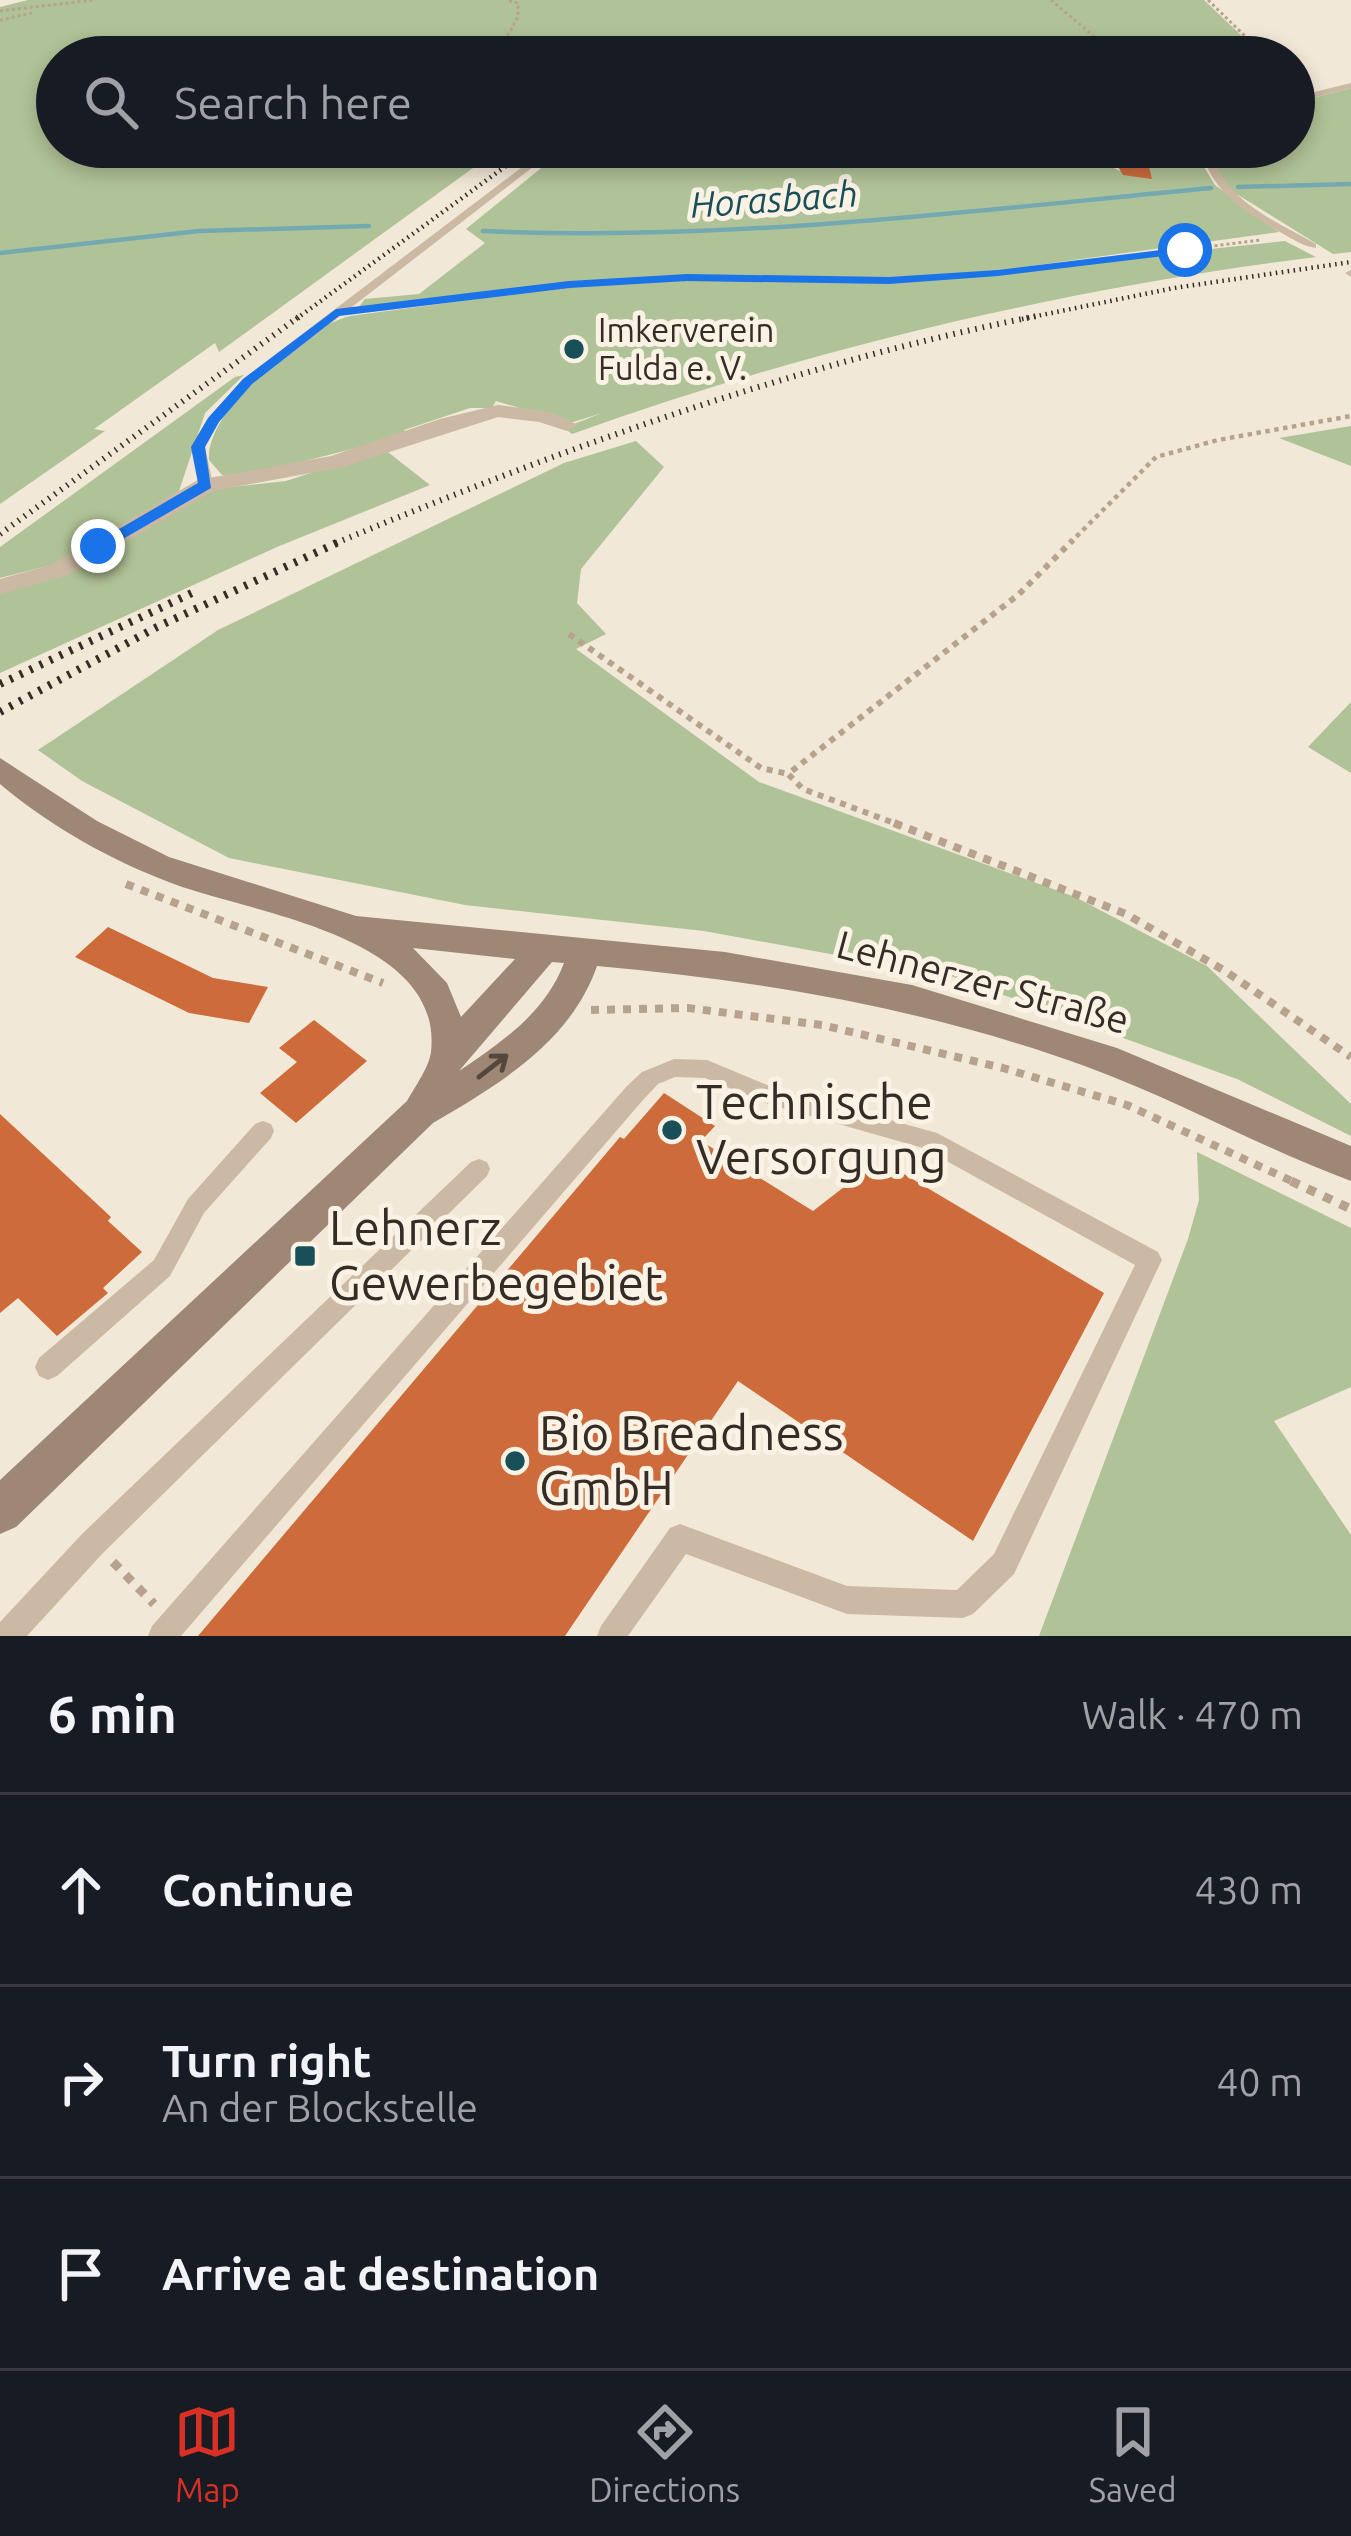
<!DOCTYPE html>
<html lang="en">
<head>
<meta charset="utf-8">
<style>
  body { margin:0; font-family:Ubuntu,sans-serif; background:#20242c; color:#f1f3f6 }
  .stop { position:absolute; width:36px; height:36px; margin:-27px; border:9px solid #1a73e8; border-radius:50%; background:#fff }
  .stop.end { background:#1a73e8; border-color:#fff; box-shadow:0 3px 12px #0008 }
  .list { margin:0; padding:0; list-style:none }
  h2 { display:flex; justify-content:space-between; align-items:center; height:156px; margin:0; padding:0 48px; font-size:51px }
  h2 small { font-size:39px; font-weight:400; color:#9ea1a6 }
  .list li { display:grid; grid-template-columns:78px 1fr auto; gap:36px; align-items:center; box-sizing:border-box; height:192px; padding:0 48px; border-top:3px solid #363941 }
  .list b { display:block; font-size:45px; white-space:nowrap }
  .list p { margin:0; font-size:39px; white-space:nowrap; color:#9ea1a6 }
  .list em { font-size:39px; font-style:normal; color:#9ea1a6 }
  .icon { flex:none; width:66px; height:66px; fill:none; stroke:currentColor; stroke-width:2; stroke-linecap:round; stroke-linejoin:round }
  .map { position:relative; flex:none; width:1351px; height:1636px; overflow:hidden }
  .search { position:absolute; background:#171b24; box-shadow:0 6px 18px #0003; left:36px; right:36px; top:36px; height:132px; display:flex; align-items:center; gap:30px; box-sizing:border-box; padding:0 42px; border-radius:66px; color:#9ea1a6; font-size:45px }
  .sheet { height:732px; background:#171b24 }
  nav { display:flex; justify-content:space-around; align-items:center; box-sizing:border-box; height:168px; border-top:3px solid #363941; background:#171b24; font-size:33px; color:#9ea1a6 }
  nav a { display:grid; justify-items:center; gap:6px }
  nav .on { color:#d93025 }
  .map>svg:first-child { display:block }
  .green { fill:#b0c297 }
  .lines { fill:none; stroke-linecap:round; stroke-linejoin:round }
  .stream { stroke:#75a9b1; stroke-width:4.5 }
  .building { fill:#cd6b3b }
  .path-far4 { stroke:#b7a38d; stroke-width:3; stroke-dasharray:3 3; stroke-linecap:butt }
  .path-far3 { stroke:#b7a38d; stroke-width:4.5; stroke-dasharray:4.5 4.5; stroke-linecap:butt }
  .path-far2 { stroke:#b7a38d; stroke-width:6; stroke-dasharray:6 6; stroke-linecap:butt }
  .path-far1 { stroke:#b7a38d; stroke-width:8; stroke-dasharray:8 8; stroke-linecap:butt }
  .path { stroke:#b7a38d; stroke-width:9; stroke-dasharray:9 9; stroke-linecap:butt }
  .lane { fill:#cbb9a3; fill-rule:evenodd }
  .street { fill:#cbb9a3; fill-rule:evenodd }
  .secondary { fill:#9e8774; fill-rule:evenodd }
  .rail-far2 { stroke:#352c25; stroke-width:4.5; stroke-dasharray:1.5 4.5; stroke-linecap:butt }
  .rail-far1 { stroke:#352c25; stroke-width:6; stroke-dasharray:1.5 6; stroke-linecap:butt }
  .rail { stroke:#352c25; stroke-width:8; stroke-dasharray:3 8; stroke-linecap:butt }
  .oneway { stroke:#54473d }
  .route { fill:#1a73e8 }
  .poi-dot { fill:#194f59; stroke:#faf2e4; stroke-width:4.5 }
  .labels { text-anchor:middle; stroke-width:10; stroke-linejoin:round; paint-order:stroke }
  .far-poi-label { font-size:33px; fill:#352c25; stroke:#faf2e4; text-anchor:start }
  .far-water-label { font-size:36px; font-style:italic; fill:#194f59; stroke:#faf2e4 }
  .street-label { font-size:39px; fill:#352c25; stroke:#faf2e4 }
  .near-poi-label { font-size:48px; fill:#352c25; stroke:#faf2e4; text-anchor:start }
</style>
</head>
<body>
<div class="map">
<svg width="1351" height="1636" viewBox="0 0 1351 1636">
  <rect width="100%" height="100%" fill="#f2e8d7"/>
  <g class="green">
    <path d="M28,0H1204L1246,40L1248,57H57V147H502L219,352L215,343L94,429L105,431L0,504V7Z"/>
    <path d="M1351,88V252L1333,254L1230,190L1220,177L1211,147H1294V103Z"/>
    <path d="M567,147H1073L1120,171L1201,162L1215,185L1279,232L986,272L865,279L638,278L358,308L365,299L419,294L485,243L466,229Z"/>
    <path d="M1285,241L1316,257C1063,289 812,348 572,434L564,428L602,413L570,423L496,401L492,408H470L404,430L407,435L238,478L222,475L209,460C205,410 305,327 350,316L572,286L688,279L907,281Z"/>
    <path d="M244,375L205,413L179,491L59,563L0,578V547L235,377Z"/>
    <path d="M1351,426V466L1279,438Z"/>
    <path d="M636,441L664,467L581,569L577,603L606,634L576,649L759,782L1075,897L1207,966L1351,1104V1136L1237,1079L951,976L704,931L465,905L229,858L82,781L38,750L218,630L564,463Z"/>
    <path d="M384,449L430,485L277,547L0,673V591L214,489L286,481Z"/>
    <path d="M1351,702V773L1308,747Z"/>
    <path d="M1197,1152L1351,1228V1387L1274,1421L1351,1535V1636H1039L1188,1239L1199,1200Z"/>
  </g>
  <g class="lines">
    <g class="stream">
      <path d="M1238,187L1351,184"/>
      <path d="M483,231C727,242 968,211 1211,188"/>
      <path d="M0,253L199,231L369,226"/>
    </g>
  </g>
  <g class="building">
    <path d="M1106,147H1144L1152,179L1123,175Z"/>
    <path d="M108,927L213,978L268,987L249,1023L189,1013L75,957Z"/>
    <path d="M314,1020L367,1061L296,1123L260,1093L297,1062L279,1048Z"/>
    <path d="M664,1093L715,1126L701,1141L813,1211L866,1170L873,1176L882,1161L1104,1293L973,1541L738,1381L565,1636H198L620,1137L624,1139Z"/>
    <path d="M0,1114L111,1217L108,1221L142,1252L103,1288L108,1293L57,1336L18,1298L0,1313Z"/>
  </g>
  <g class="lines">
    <g class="path-far4">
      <path d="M1051,0L1117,56L1113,57"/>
      <path d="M1208,0L1249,40L1252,57"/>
      <path d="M0,11L93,0"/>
      <path d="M0,20L32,13"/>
      <path d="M496,57L518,17V3L506,0"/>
      <path d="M378,308L633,280H889L997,273L1261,240"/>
    </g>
    <path class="path-far3" d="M1070,543L1156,457L1218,440L1351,416"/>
    <g class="path-far2">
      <path d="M569,634L761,768L788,774"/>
      <path d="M902,826L803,789L788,774L1018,595L1073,540"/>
    </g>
    <g class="path-far1">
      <path d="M894,823L1126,914L1225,971L1351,1057"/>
      <path d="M126,884L383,983"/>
      <path d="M591,1010L688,1008L822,1025L1003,1068L1127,1105L1298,1184"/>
    </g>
    <g class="path">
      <path d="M1291,1181L1351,1209"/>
      <path d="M113,1562L154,1604"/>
    </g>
    <g class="lane">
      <path d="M1351,83V88L1294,103V97Z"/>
      <path d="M1201,147H1211C1220,199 1274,220 1316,244V248C1303,246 1292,239 1280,232C1244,212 1209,190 1201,147Z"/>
      <path d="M534,158L542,160L251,385L218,423L205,447L213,485L211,488H201L191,447L209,418L243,379Z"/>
      <path d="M1351,270V277L1345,273Z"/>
      <path d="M674,1059L707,1060L772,1087L937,1133L1158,1252L1162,1260L1158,1268L1014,1574L973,1614L963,1618L847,1614L686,1554L628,1636H597L601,1626L670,1528L680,1524L847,1586L957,1590L994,1554L1135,1265L923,1148L768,1104L705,1078L675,1077L658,1084L643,1100L181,1636H148L152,1626L627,1086L642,1072Z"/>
      <path d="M263,1121L271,1124L274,1131L271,1138L204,1213L170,1276L57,1376L48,1380L39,1376L35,1367L39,1358L154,1260L188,1199L255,1124Z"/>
      <path d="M479,1159L487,1162L490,1169L487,1176L103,1553L27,1636H0V1622L83,1533L471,1162Z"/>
    </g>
    <path class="street" d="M498,405L550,412L578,425L567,431L539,422L498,417L343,467L213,491L68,575L0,594V579L50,565L198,480L331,456L440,419Z"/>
    <path class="secondary" d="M0,758L97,821L169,857L356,916L725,952L912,985L1117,1048L1351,1146V1181C1262,1148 1179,1101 1090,1068C929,1009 766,981 597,966C570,1043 499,1084 433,1123L16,1527L0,1534V1480L407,1101C415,1087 429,1067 431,1052C444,936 251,913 174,884C112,861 51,827 0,784ZM413,948L515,959L461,1017L447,983ZM552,962L564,963C546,1012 501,1043 459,1071Z"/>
    <g class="rail-far2">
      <path d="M296,319L532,147"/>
      <path d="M1022,319L1174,288L1351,262"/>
    </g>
    <g class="rail-far1">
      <path d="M0,534L300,316"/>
      <path d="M336,543C563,448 795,364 1037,316"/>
    </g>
    <g class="rail">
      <path d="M0,684L192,593"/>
      <path d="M0,712L157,627L343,540"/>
    </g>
  </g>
  <defs><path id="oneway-shaft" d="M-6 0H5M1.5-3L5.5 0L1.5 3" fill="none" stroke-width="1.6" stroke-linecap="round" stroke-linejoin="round" transform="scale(3)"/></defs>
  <use class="oneway" href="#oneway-shaft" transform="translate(493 1066) rotate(-38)"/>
  <path class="route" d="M1185,247L1189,253L998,276L889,284L687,281L569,288L339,316L252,384L219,422L205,447L211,488L104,550L90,546L198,483L191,447L208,418L243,379L336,309L569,281L687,274L889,277L998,270Z"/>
  <g class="poi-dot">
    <circle cx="574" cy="349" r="12"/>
    <circle cx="672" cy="1130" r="12"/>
    <rect x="293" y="1244" width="24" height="24" rx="6"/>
    <circle cx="515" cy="1461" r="12"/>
  </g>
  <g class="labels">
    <g class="far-poi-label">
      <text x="598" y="342">Imkerverein<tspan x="598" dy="38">Fulda e. V.</tspan></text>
    </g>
    <g class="far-water-label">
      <text transform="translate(774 199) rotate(-4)" y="13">Horasbach</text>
    </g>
    <g class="street-label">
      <text transform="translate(983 982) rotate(15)" y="14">Lehnerzer Straße</text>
    </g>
    <g class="near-poi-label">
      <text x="696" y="1119">Technische<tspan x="696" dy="55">Versorgung</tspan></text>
      <text x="329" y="1245">Lehnerz<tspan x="329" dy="55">Gewerbegebiet</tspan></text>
      <text x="539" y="1450">Bio Breadness<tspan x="539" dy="55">GmbH</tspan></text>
    </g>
  </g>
</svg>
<div class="stop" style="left:1185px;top:250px"></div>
<div class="stop end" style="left:98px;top:546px"></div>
<div class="search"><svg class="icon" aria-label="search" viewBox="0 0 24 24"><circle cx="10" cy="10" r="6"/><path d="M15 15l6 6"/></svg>Search here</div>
</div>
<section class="sheet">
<h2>6 min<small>Walk · 470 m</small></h2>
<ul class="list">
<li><svg class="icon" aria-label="ahead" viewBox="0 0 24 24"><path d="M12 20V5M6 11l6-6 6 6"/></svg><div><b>Continue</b></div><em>430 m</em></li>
<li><svg class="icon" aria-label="right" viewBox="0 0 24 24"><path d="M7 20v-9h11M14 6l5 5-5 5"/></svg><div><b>Turn right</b><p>An der Blockstelle</p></div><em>40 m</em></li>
<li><svg class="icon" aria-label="arrive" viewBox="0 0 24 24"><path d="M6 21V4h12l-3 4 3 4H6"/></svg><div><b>Arrive at destination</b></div></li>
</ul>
</section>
<nav>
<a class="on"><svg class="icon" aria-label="map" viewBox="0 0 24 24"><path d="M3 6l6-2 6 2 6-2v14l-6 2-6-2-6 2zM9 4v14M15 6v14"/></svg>Map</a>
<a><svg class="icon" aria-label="directions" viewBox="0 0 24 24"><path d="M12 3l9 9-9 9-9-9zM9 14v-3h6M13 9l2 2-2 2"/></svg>Directions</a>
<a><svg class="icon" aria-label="saved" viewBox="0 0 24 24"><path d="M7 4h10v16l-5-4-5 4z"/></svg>Saved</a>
</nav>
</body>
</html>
